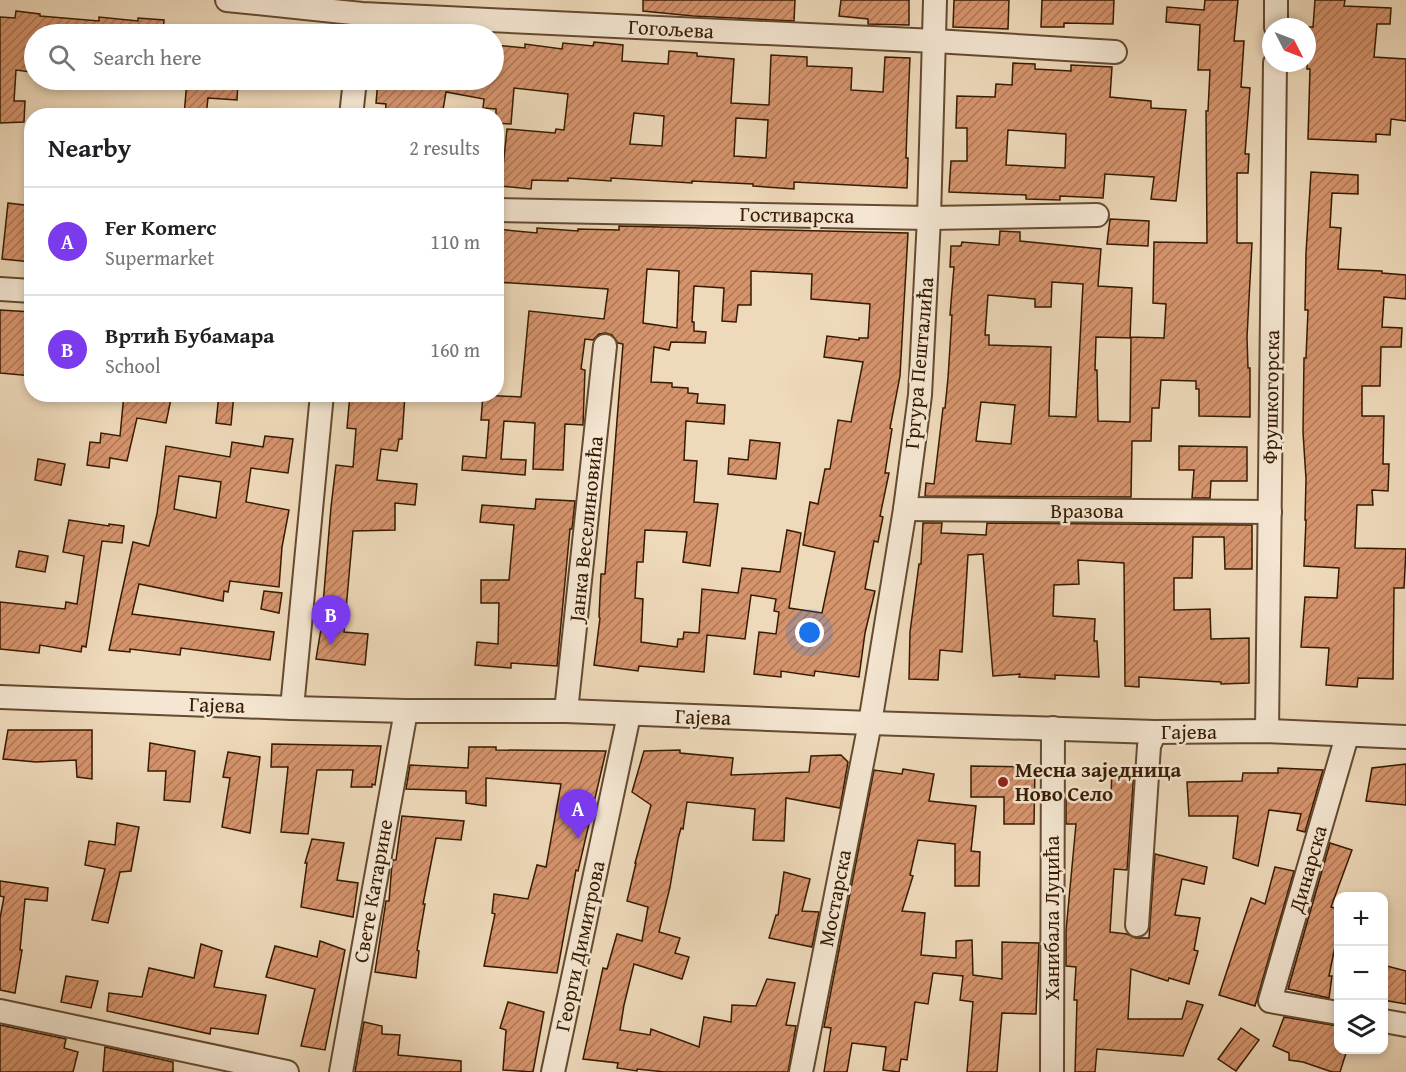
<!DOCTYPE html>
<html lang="en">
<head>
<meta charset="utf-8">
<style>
  body { margin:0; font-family:"Gentium Book Plus",serif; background:#f2f2f2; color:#202124 }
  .controls { position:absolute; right:18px; bottom:18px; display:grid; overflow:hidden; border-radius:12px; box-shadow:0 3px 9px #0003 }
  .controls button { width:54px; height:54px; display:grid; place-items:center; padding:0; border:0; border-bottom:2px solid #e0e0e0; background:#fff; color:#202124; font:30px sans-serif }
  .compass { position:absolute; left:1262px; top:18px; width:54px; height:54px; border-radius:50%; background:#fff; box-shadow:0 3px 9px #0003; rotate:132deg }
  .you { position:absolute; left:810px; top:633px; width:21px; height:21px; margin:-15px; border:4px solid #fff; border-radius:50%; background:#1a73e8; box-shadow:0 0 0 9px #1a73e833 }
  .badge { display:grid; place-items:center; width:39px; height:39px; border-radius:50%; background:#7c3aed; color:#fff; font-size:20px; font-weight:700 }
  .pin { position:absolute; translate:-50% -50px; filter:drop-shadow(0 2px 3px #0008) }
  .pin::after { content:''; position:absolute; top:32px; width:21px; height:18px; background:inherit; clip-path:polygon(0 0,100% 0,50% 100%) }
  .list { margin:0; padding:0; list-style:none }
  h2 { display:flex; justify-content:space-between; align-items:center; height:78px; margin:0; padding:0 24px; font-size:26px }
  h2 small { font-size:20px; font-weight:400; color:#757577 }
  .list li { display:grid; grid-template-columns:39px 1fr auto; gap:18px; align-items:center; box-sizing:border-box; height:108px; padding:0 24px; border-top:2px solid #e0e0e0 }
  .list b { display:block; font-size:22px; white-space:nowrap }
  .list p { margin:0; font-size:20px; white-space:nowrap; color:#757577 }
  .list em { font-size:20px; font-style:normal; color:#757577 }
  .icon { flex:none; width:33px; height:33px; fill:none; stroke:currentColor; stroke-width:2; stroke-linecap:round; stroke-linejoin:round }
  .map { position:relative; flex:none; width:1406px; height:1072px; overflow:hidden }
  .search { position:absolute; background:#fff; box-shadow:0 3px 9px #0003; left:24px; top:24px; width:480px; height:66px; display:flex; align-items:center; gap:15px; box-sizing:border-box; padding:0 21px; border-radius:33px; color:#757577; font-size:22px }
  .panel { position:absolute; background:#fff; box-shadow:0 3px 9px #0003; left:24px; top:108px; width:480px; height:294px; border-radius:24px }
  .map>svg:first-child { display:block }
  .building { fill:url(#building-hatch); stroke:#361a01; stroke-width:1.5; fill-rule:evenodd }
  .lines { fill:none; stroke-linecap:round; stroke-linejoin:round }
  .minor-casing { stroke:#644a2f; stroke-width:26 }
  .minor { stroke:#f4e6d2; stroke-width:22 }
  .poi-dot { fill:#8f2418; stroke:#f4e6d2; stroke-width:2 }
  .labels { text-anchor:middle; stroke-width:5; stroke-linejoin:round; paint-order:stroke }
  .street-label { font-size:21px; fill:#361a01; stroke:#f4e6d2 }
  .poi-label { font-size:21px; font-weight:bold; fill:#361a01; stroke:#f4e6d2; text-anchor:start }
</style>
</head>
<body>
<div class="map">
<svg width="1406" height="1072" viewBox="0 0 1406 1072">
  <defs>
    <pattern id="building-hatch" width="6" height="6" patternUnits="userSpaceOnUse" patternTransform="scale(1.5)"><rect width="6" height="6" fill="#d6946d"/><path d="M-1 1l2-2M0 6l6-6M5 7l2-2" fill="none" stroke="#ae7857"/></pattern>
  </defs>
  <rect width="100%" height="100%" fill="#eed9ba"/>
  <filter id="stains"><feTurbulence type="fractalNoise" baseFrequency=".00333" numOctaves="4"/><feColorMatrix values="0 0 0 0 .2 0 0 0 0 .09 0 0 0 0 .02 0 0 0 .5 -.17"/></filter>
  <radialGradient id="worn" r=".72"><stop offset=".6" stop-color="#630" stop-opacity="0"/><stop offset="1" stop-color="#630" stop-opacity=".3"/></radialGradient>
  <g class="building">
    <path d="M643,0H795L794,21L693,16L643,11Z"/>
    <path d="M841,0H909V25L868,24V19L839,16Z"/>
    <path d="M954,0H1009L1008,29L953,27Z"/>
    <path d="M1042,0H1114L1113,24L1064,23V27H1041Z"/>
    <path d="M1205,0H1238L1234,41H1244L1241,87L1250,88L1245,154H1249L1248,173H1237V243H1252L1247,337L1248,368H1250V417L1199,416V389H1196V381L1161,380L1159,408H1152L1151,441H1132L1131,497L925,496L926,483L934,484L943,408H945L948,378L952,315H950L954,267H950L951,246H961L962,242L999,245L1000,231L1020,232V241L1101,249L1098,286L1132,288L1130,338L1096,337L1095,370H1097L1098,421L1130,422L1131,337L1164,338L1166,304L1153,303L1154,242L1207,243L1206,111H1208L1210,70H1198L1200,25L1166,22L1167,7L1204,10ZM1052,282L1083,284L1076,417L1049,416L1051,347L989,345V335H985L988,295L1035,299V307H1051ZM981,402L1015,405L1011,444L976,441Z"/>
    <path d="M1315,0H1345L1344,6L1391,8L1390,24H1377L1374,57L1406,59V121L1391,119L1390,135L1376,134V142L1308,139L1310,69H1307L1309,27H1313Z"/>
    <path d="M16,11L40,14V16L99,21V17L138,21V18L164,20L163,34H34L31,72L16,70L14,101H25L24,122L0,123V17L15,18Z"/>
    <path d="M594,42L623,45L622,61L668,64L669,51L697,53V56L734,59L731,103L769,105L771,55L807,57V66L852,68L851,90L883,92L885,57L910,58L907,126L906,158H908L907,188L794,182V189L753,186V184L692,181V183L611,178V181L568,178V181L532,180L531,189L501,186L507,129L555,133L556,129L564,130L568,94L514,88L511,124L496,123V109L483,108L484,99L446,92L442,116H385L386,104L376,103L378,80H494V45L525,48V44L562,49L563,43L593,46ZM634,113L664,116L662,146L630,144ZM736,118L768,120L766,158L734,156Z"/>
    <path d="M1013,63L1035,64V69L1071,71V65L1112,67L1110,97L1151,101V108L1186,110L1176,201L1151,199L1154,177L1105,174L1103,198L1060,196V200L1026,199V195L949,192L951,161H967V128H956L957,96L995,97L996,84L1012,85ZM1008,130L1066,134L1065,168L1006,165Z"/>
    <path d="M187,80H238L237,100L208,98L206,116H184Z"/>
    <path d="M1311,172L1358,175V194L1332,193L1330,227L1341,228L1338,269L1382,271V273L1406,275V299L1384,297L1382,327L1402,328L1401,347H1381L1380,386H1362V416H1384L1383,464H1389L1388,491L1372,490L1373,505H1357L1355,548L1406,549L1404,588H1394L1393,679L1358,678L1357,687L1326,685L1329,648L1301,647L1305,597L1337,598L1339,568L1304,566L1306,520H1305L1306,479L1303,432L1304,358H1306L1308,310H1305L1306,253Z"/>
    <path d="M8,203L32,206V262L2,259Z"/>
    <path d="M1110,219L1149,221L1148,246L1107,244Z"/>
    <path d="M619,226L908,233L900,376L890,428L892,429L885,473H889L880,516L883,517L878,542L874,541L865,589L875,591L865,633L859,677L815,671L814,676L781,671V677L754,674L759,632L776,634L779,612L774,611L776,599L751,595L745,639L707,635L704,672L639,666L638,671L594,665L600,618L599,617L601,574H605L623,344L618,343L612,335L606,333L599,334L593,340L585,339L581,369L585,370L583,425L565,424L563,470L533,469L535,423L504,421L501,459L526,460L525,475L462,470L463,456L486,458L489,420H481L483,395L521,397L529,311L604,319L608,289L496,282L499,256H496V229L537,233V228L578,231V229L619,230ZM647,269L679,271L677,328L643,323ZM751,271L812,274L811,299L870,304L868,338H859V340L827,336L824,357L863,362L851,422L838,420L830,469H825L818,504L810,502L803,545L835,552L822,613L789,608L801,533L787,530L780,572L742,568L738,593L702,589L699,633L684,632L683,639H678L677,647L641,642L643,599L635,598L637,562H643L645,530L687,532L683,562L710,566L718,504L694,502L697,461L684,460L686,421L724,424L725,405L697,403L698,394L688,393V388L672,387V383L651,382L654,347L669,350L671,342L705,343L706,332L694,331V322H692L694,286L724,288L722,321L736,322L738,305H751Z"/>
    <path d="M0,310L32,312V376L0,373Z"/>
    <path d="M124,394H172L166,423L137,418L127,461L110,458L109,468L87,465L90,442L100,443L101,433L120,436Z"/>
    <path d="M219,394H234L231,425L216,423Z"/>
    <path d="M350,394H405L402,439H399L397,451L381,449L377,480L417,484L415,505L395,503V530L353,531L344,632L368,634L365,665L316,659L321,629L331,507L336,465L353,467L356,429L347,428Z"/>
    <path d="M265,436L293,439L288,473L251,468L246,502L289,510L282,547L279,587L230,581L228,592L224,591L223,601L139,584L132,614L274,632L270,660L181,648L180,655L130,649V652L109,650L133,542L149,546L157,514L166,446L230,457L232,442L263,447ZM179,476L221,482L216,518L174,509Z"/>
    <path d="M750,440L780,443L776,479L728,474L729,458L748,460Z"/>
    <path d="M1179,446L1247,447V481H1211L1210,498H1192L1194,470H1179Z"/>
    <path d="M38,459L65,464L61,485L35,480Z"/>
    <path d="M536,499L575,501L572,529H570L557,666L511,663V668L475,665L477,642L498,644L499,603H481V580H509L514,525L480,522L482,505L535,509Z"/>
    <path d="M69,520L109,526V524L124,526L122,543L102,541L86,647L82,646L81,652L40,645L39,653L0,649V602L65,609L66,602L77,604L84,556L63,552Z"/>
    <path d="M923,523H942L941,533L986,535L987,523L1252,525V569H1225L1224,537H1193L1192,578H1174V610L1210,609L1211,639L1249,638V683L1221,684V682L1139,677V687L1125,686L1124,563L1078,560L1079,584L1054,585L1053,616L1095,619L1094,641H1097L1099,677L1055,675V679L1019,677L1020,674L993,676L983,554L968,555L962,652L940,650L938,680L909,679L910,632L919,564H921Z"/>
    <path d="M19,551L48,556L45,572L16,567Z"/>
    <path d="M264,591L282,593L279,613L261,609Z"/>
    <path d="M8,730H92V779L77,777L76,760L36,762L3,759Z"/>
    <path d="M150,743L195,751L190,802L164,800L166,771H148Z"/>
    <path d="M272,744L381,746L375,785L372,784V787H351L353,770H317L308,834L281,832L288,767H271Z"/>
    <path d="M469,747H496V750L606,751L578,871L576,870L557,973L484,966L495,914L492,913L494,894L528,899L537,865L546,867L561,784L486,778V806L466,803V791L406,789L410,765L468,768Z"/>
    <path d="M680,750V753L733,758L731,775L809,772L811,756L841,755L848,762L840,808L786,798L784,841L753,840L755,809L687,802L683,829L681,828L678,839L670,887L659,932L680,938L675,953L689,957L682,979L634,964L624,1005L620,1030L650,1035L651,1029L699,1047L704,1017L731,1022L732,1005L756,1006L767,979L795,983L786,1025L796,1026L788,1072H665L637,1069V1071L617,1068L618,1063L583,1059L603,968L607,969L617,934L642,941L648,907L627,901L636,863H635L651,805L632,792L644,751Z"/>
    <path d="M228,752L260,757L250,833L222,827L230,778L223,777Z"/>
    <path d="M1406,764V805L1366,801L1372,768Z"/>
    <path d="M971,766L1035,767L1034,824H1004V797H971Z"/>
    <path d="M1278,768L1323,770L1305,832L1297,830L1301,814L1269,810L1258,866L1233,858L1238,816H1189L1187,782L1242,781L1243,773H1278Z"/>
    <path d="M903,769L934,774L929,801L976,806L971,851L980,852L979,886H955V844L918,840L910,875L913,876L902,911L925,913L921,955L956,958V941L972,940L973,975L1002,979V942L1039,943L1036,1014L1002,1013L997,1072H967L973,1002L960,1000L963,976L933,973L928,1004L915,1002L907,1060L901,1059L899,1072L883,1070L886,1047L852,1043L847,1072H824L831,1028L824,1027L874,770L902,774Z"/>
    <path d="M1112,769L1134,771L1127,870L1114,869L1110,932L1127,934L1136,938H1149L1155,854L1207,867L1204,884L1182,879L1175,915L1200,918L1194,950L1198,951L1189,984L1169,978L1168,981L1131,969L1128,1019H1182L1187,1001L1203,1005L1183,1056L1097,1049L1095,1072H1075L1077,1000H1074L1076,967L1066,966V931L1076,824H1066V798L1111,797Z"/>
    <path d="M402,816L464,821L461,840L436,838L423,904H425L417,950L419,951L416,978L375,972L386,901H389L392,864L393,860H396Z"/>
    <path d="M117,823L139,827L131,871L120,872L108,923L92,920L105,869L85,865L89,841L115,845Z"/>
    <path d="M312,839L344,843L337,880L358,883L353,917L301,907L307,863H305Z"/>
    <path d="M1330,843L1352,850L1331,907L1338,909V932L1329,976H1332L1329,998L1288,989Z"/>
    <path d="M1275,867L1294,871L1255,1006L1219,995L1251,898L1265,904Z"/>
    <path d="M784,872L810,879L802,911L819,912L812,947L769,938L776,915H778Z"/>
    <path d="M0,881L48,888L47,901L25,899L20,950H22L15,993L0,990V918L4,897L0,896Z"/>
    <path d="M320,941L345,950L325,1050L301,1046L315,989L266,977L275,946L317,957Z"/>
    <path d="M201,944L222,951L214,987L266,995L258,1034L211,1028L210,1034L107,1011L109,993L142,997L149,968L194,978Z"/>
    <path d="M1383,965L1406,971V1004L1383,1000Z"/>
    <path d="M66,976L98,981L91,1008L61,1002Z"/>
    <path d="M508,1002L544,1012L533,1072L503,1070L506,1030L500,1028Z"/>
    <path d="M1284,1017L1338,1026V1050H1347L1340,1072H1332L1303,1062L1289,1060V1053L1273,1046Z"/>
    <path d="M364,1022L382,1026V1034L400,1035L398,1055L461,1061V1072H355Z"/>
    <path d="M0,1025L66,1039L64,1048L78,1052L73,1072H0Z"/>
    <path d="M1241,1028L1259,1040L1236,1071L1218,1059Z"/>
    <path d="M105,1047L173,1062V1072H103Z"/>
  </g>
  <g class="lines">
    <defs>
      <g id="minor">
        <path d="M227,0L362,14L935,41L1115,52"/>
        <path d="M1276,27V0"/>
        <path d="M351,116L355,80"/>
        <path d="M496,210L929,218L1097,215"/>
        <path d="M0,289L32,291"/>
        <path d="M905,509L1270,512"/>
        <path d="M0,697L292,708L406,711H566L870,723L1155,732L1267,731L1406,737"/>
        <path d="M292,708L322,394"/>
        <path d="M566,711L605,346"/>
        <path d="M1267,731L1275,63"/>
        <path d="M1137,925L1149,746L1155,732"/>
        <path d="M0,1011L287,1072"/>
        <path d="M1338,1013L1270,1001L1347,736"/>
        <path d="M1384,1021L1406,1025"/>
        <path d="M341,1072L406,711"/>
        <path d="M553,1072L629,715"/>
        <path d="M801,1072L870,723L905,509L920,395L929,218L935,0"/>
        <path d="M1052,1072L1053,728"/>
      </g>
    </defs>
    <use href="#minor" class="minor-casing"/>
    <use href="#minor" class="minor"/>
  </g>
  <circle class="poi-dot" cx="1003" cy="782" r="6"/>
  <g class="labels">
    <g class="street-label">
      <text transform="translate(671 29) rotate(3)" y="7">Гогољева</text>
      <text transform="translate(797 215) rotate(1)" y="7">Гостиварска</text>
      <text transform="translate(919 363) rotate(-85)" y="7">Гргура Пешталића</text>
      <text transform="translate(1271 397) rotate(-89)" y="7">Фрушкогорска</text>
      <text x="1087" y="518">Вразова</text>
      <text transform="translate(586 529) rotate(-84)" y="7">Јанка Веселиновића</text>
      <text transform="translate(217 705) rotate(2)" y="7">Гајева</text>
      <text transform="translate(703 717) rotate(2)" y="7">Гајева</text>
      <text x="1189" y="739">Гајева</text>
      <text transform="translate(1308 869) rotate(-74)" y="7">Динарска</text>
      <text transform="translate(373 891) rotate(-80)" y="7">Свете Катарине</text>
      <text transform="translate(835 898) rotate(-79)" y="7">Мостарска</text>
      <text transform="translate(1052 918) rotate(-90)" y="7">Ханибала Луцића</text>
      <text transform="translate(580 946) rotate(-78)" y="7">Георги Димитрова</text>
    </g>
    <g class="poi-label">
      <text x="1015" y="777">Месна заједница<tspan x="1015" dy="24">Ново Село</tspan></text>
    </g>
  </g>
  <rect width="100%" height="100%" filter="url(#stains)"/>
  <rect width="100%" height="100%" fill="url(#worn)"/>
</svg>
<div class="controls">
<button>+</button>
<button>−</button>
<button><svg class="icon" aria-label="layers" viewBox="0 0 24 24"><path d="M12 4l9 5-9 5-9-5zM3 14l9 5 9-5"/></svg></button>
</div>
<svg class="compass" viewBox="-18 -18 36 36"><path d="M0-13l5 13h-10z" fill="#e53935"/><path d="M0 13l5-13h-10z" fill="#757577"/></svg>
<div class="you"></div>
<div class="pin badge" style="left:578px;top:839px">A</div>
<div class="pin badge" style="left:331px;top:645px">B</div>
<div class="search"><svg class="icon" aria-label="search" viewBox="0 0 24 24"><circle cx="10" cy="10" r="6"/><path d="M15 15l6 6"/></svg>Search here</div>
<section class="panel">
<h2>Nearby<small>2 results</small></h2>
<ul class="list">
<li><span class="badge">A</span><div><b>Fer Komerc</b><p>Supermarket</p></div><em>110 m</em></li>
<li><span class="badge">B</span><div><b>Вртић Бубамара</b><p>School</p></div><em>160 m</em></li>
</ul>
</section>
</div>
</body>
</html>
